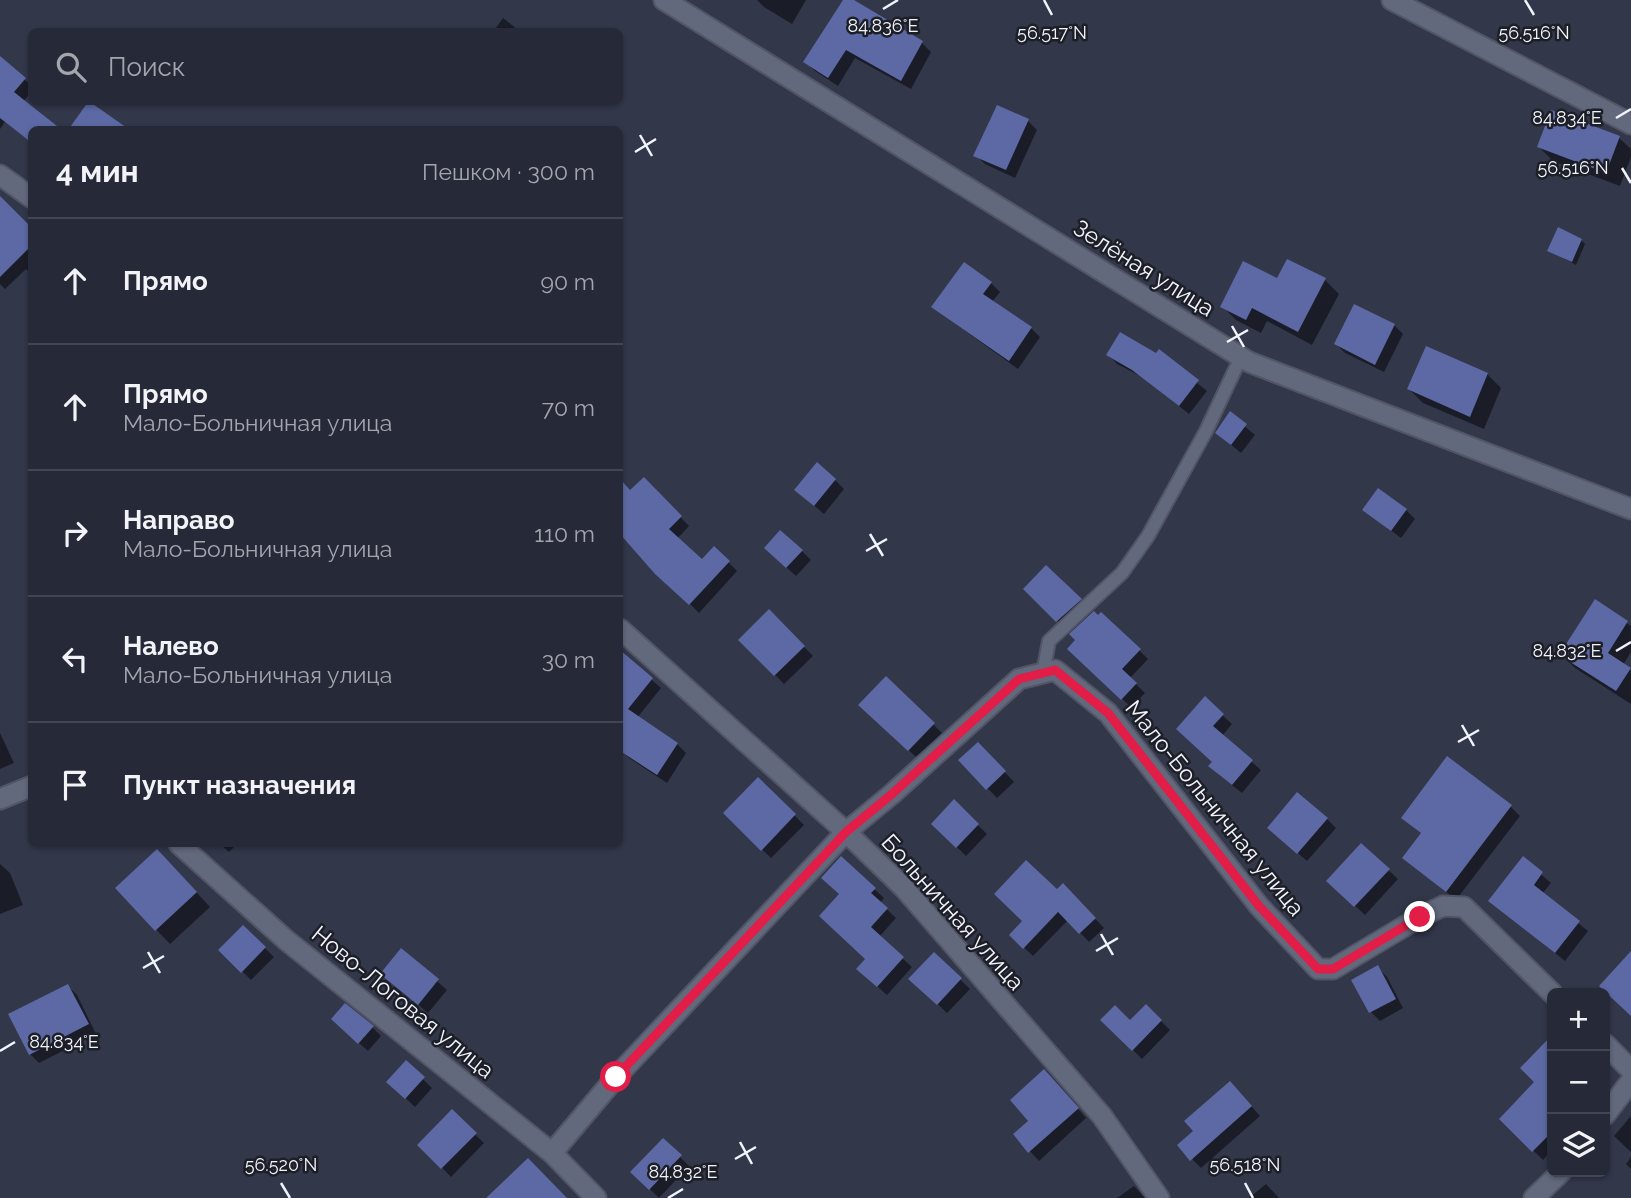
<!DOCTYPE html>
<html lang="ru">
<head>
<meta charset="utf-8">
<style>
  body { margin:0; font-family:Raleway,sans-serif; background:#323543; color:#f1f3f6 }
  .controls { position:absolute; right:21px; bottom:21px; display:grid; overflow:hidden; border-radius:10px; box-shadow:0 2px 5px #0004 }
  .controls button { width:63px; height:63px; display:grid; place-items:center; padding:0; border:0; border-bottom:2px solid #424553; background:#262938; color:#f1f3f6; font:35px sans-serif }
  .stop { position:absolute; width:21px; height:21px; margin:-16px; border:5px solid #e11d48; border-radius:50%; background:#fff }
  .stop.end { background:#e11d48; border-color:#fff; box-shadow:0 2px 7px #0008 }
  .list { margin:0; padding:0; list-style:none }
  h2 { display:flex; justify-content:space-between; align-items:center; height:91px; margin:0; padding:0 28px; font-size:30px }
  h2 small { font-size:23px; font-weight:400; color:#a4a6ae }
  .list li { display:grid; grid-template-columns:46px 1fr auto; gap:21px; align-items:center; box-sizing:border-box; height:126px; padding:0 28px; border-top:2px solid #424553 }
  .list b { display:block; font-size:26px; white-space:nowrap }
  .list p { margin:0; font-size:23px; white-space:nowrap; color:#a4a6ae }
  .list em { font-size:23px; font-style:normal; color:#a4a6ae }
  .icon { flex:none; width:38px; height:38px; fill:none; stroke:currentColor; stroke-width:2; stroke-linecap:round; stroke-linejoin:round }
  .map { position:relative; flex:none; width:1631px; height:1198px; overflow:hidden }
  .search { position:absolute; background:#262938; box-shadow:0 2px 5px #0004; left:28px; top:28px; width:595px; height:77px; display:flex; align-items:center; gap:18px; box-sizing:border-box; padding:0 24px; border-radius:10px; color:#a4a6ae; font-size:26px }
  .panel { position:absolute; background:#262938; box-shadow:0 2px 5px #0004; left:28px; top:126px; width:595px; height:721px; border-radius:10px }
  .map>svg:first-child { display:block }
  .shadow { fill:#0007 }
  .building { fill:#5c69a4 }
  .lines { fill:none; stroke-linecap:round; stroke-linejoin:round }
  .service-casing { stroke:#525565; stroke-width:16 }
  .minor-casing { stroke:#525565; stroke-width:23 }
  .service { stroke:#63697d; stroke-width:12 }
  .minor { stroke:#63697d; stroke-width:19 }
  .route { stroke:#e11d48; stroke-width:9 }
  .ticks { fill:none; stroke:#f1f3fd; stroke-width:2.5 }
  .labels { text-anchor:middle; stroke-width:5; stroke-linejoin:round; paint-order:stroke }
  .street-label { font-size:23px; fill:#f1f3fd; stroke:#1d1f27 }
  .ticks-label { font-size:18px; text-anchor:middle; fill:#f1f3fd; stroke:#1d1f27; stroke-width:5; stroke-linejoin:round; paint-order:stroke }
</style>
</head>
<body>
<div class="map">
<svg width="1631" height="1198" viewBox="0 0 1631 1198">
  <rect width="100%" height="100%" fill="#32374a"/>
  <g class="shadow">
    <path d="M757,0H806L792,24L764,7Z"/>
    <path d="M845,0H851L922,43L931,52L911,89L855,58L838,86L815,71L806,62Z"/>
    <path d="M503,18L521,32H493Z"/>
    <path d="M0,59L32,86V91L23,102L32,130V143L5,122L0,129Z"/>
    <path d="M1028,121L1037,130L1015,178L985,164L976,155Z"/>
    <path d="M1619,138L1631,149V157L1620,186L1553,161L1539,147Z"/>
    <path d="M0,200L32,230V274L26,269L5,289L0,284Z"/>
    <path d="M1581,240L1585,244L1576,265L1549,250Z"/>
    <path d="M1325,280L1339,294L1312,345L1267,321L1261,333L1236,320L1222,306L1278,281Z"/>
    <path d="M991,283L1000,292L992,302L1031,328L1040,337L1018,369L943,315L934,306Z"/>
    <path d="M1394,325L1403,334L1384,372L1345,353L1336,344Z"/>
    <path d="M1159,352L1207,391L1189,414L1144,378L1117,364L1108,354L1156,356Z"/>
    <path d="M1487,374L1501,388L1484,429L1423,403L1409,389Z"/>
    <path d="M1230,414L1255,435L1241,453L1217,433Z"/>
    <path d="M644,479L689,526L677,539L702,562L714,548L737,571L699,613L620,533L624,529L620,525V481L630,492Z"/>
    <path d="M835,480L844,489L824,514L796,490Z"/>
    <path d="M1364,510H1406L1415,519L1401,538Z"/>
    <path d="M802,551L811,560L796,576L775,557Z"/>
    <path d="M1046,567L1089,609L1067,630L1025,589Z"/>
    <path d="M1595,602L1631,626V652L1623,665L1631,670V704L1575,668L1561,654Z"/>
    <path d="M769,611L813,656L784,684L741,640Z"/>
    <path d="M1139,650L1148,659L1130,678L1145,693L1131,707L1078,658Z"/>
    <path d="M620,653L661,688L633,723L620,712Z"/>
    <path d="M886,678L942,733L918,759L861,705Z"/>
    <path d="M1205,699L1232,724L1222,736L1261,770L1242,793L1219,775L1214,762Z"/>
    <path d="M0,733L14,763L0,769Z"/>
    <path d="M677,744L686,753L667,783L629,758L620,749Z"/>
    <path d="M978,744L1014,782L997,798L960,760Z"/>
    <path d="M758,779L804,825L771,858L725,813Z"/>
    <path d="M954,802L987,834L966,856L933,824Z"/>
    <path d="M1511,807L1520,816L1456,900L1404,858L1422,834L1403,818Z"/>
    <path d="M1327,819L1336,828L1307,861L1278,836Z"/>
    <path d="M220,844H237L229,852Z"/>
    <path d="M1361,845L1398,879L1365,915L1328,881Z"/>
    <path d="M841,858L884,898L880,903L896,918L879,937L912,967L887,995L868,978L867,959L841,894Z"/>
    <path d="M1523,859L1551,883L1542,894L1588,931L1565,961L1500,909Z"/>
    <path d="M0,864L10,873L23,905L0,914Z"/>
    <path d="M171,865L210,907L170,944L117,888Z"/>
    <path d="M1057,892L1072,894L1104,928L1089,942L1068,920L1033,956L1011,935Z"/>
    <path d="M243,927L274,957L251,980L221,950Z"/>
    <path d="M401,950L447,990L428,1013L382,974Z"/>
    <path d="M934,954L970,989L947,1013L911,979Z"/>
    <path d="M1378,968L1387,977L1403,1008L1380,1021L1371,1012Z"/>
    <path d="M68,986L77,995L96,1034L39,1063L30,1054Z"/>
    <path d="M1146,1006L1170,1030L1142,1059L1103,1020L1130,1023Z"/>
    <path d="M372,1027L381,1036L368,1051L342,1028Z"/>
    <path d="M1552,1038V1150L1543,1160L1501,1119L1537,1082L1522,1068Z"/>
    <path d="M406,1063L432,1088L415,1107L398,1091Z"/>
    <path d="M1053,1080L1086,1118L1039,1161L1015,1135L1030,1121Z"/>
    <path d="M1239,1092L1260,1116L1201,1168L1192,1159Z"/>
    <path d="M452,1112L484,1143L451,1177L420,1145Z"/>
    <path d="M1631,1116V1152L1614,1136Z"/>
    <path d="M663,1140L689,1166L659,1198L632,1172Z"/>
    <path d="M1631,1157V1169L1626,1164Z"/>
    <path d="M1266,1184L1279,1198H1249Z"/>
    <path d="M1134,1186L1145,1198H1117Z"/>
  </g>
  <g class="building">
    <path d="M843,0H854L923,41L901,81L846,50L828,78L803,62Z"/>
    <path d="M0,56L26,78L14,92L62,130H32V135L28,140L0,118Z"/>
    <path d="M88,102H90L130,130H68Z"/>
    <path d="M997,105L1029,119L1006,170L973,156Z"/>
    <path d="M1551,110L1620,136L1606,173L1537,147Z"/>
    <path d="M0,196L32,228V245L0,277Z"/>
    <path d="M1558,227L1582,239L1572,262L1547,251Z"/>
    <path d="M1287,259L1326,278L1298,332L1252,308L1246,320L1220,307L1243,261L1277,278Z"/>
    <path d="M964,262L992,282L983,294L1032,327L1009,361L931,307Z"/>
    <path d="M1354,304L1395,324L1375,365L1334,344Z"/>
    <path d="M1120,332L1156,353L1159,349L1199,380L1179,406L1132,370L1106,355Z"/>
    <path d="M1426,346L1488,373L1470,417L1407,389Z"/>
    <path d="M1230,411L1247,424L1231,445L1215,433Z"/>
    <path d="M817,462L836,479L814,506L794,490Z"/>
    <path d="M644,477L682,516L669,529L702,559L714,546L730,561L689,605L655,574L620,534V479L630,490Z"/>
    <path d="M1378,488L1407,509L1391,531L1362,510Z"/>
    <path d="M780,530L803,550L786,568L764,548Z"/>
    <path d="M1046,565L1082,599L1056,622L1023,589Z"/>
    <path d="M1595,599L1628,621L1608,653L1631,668L1616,691L1559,655Z"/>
    <path d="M769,609L805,646L774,676L738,640Z"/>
    <path d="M1094,611L1098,615L1101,612L1141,649L1122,669L1137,683L1121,700L1067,649L1075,640L1069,634Z"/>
    <path d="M620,650L653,678L628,709L678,743L657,775L620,751Z"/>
    <path d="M886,676L935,723L908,751L858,705Z"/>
    <path d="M1205,696L1224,714L1213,726L1253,760L1232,785L1208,766L1212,762L1176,729Z"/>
    <path d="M978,742L1006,771L986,790L958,760Z"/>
    <path d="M1447,756L1512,805L1446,892L1402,858L1421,833L1401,818Z"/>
    <path d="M758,777L796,814L761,851L723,813Z"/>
    <path d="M1297,792L1328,818L1297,854L1267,828Z"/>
    <path d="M954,799L979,824L956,848L931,824Z"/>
    <path d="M1361,843L1390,869L1354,907L1326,881Z"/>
    <path d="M157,849L197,892L155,931L115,888Z"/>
    <path d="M841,856L876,888L871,893L888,908L871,927L904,957L877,987L856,969L865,959L819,916L839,894L821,878Z"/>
    <path d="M1523,856L1543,872L1534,885L1580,921L1555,953L1488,901Z"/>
    <path d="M1026,860L1057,889L1063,883L1096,918L1079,934L1058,912L1023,949L1009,935L1022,921L994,894Z"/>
    <path d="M243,925L266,947L241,973L218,950Z"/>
    <path d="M401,948L439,979L418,1005L380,974Z"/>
    <path d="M1631,951V1016L1599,986Z"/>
    <path d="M934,952L962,978L937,1005L908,979Z"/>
    <path d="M1378,965L1396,999L1369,1013L1351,980Z"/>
    <path d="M68,984L89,1024L29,1055L8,1014Z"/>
    <path d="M345,1003L374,1026L358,1044L331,1019Z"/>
    <path d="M1146,1004L1162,1020L1132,1051L1100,1020L1115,1005L1130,1020Z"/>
    <path d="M1552,1035V1132L1532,1152L1499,1119L1534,1082L1520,1068Z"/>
    <path d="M406,1060L425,1077L405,1099L386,1082Z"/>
    <path d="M1044,1069L1079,1108L1028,1153L1013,1134L1028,1121L1010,1100Z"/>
    <path d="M1230,1081L1252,1106L1190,1161L1177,1145L1193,1131L1184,1121Z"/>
    <path d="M452,1109L477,1133L441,1169L417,1145Z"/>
    <path d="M663,1138L682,1155L649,1190L630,1172Z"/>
    <path d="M528,1158L567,1198H486Z"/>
  </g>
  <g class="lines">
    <defs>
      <path id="service" d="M1043,673L1049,641L1122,573L1148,536L1206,431L1241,357"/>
      <g id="minor">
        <path d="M664,0L1249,362L1631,509"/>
        <path d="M1392,0L1631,124"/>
        <path d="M0,175L32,198"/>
        <path d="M620,629L846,832L904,888L1102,1116L1159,1198"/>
        <path d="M0,799L32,786"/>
        <path d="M179,844L286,940L552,1153L596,1198"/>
        <path d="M1605,1044L1631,1070"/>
        <path d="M1605,1115L1631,1081"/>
        <path d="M552,1153L616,1077L846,832L892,794L1019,679L1055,670L1108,713L1259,906L1318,969H1333L1420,917L1443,906L1464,907L1552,993"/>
        <path d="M1534,1198L1561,1172"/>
      </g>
    </defs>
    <use href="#service" class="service-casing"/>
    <use href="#minor" class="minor-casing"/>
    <use href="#service" class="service"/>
    <use href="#minor" class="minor"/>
  </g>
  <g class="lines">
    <path class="route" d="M616,1077L846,832L892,794L1019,679L1055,670L1108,713L1259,906L1318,969H1333L1420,917"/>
  </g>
  <path class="ticks" d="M1044,0L1052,15M1525,0L1534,15M883,9L898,0M1616,118L1631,109M640,135L652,156M635,152L656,139M1622,168L1631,183M1232,326L1244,347M1227,342L1248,330M870,534L883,556M866,551L887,539M1616,651L1631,642M1462,725L1474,746M1458,742L1479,730M1101,934L1113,955M1096,951L1118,938M148,952L160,973M143,968L164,956M0,1051L15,1042M740,1142L752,1164M735,1159L756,1147M281,1183L290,1198M1245,1183L1253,1198M668,1198L683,1189"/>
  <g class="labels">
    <g class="street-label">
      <text transform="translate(1144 268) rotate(32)" y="8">Зелёная улица</text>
      <text transform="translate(1215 808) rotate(51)" y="8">Мало-Больничная улица</text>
      <text transform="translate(953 912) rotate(48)" y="8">Больничная улица</text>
      <text transform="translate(403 1002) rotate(39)" y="8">Ново-Логовая улица</text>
    </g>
  </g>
  <g class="ticks-label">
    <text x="883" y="32">84.836°E</text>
    <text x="1052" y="39">56.517°N</text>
    <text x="1534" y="39">56.516°N</text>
    <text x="1567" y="124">84.834°E</text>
    <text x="1573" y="174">56.516°N</text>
    <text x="1567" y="657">84.832°E</text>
    <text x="64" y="1048">84.834°E</text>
    <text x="281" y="1171">56.520°N</text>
    <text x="1245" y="1171">56.518°N</text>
    <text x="683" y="1178">84.832°E</text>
  </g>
</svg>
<div class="controls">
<button>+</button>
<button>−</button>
<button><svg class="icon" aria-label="layers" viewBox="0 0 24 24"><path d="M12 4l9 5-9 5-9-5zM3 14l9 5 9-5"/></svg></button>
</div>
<div class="stop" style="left:616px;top:1077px"></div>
<div class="stop end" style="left:1420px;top:917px"></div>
<div class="search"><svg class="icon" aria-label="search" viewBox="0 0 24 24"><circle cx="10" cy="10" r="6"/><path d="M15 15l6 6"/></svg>Поиск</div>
<section class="panel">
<h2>4 мин<small>Пешком · 300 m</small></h2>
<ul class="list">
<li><svg class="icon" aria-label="ahead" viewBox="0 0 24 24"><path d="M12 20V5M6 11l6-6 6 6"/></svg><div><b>Прямо</b></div><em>90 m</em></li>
<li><svg class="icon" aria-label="ahead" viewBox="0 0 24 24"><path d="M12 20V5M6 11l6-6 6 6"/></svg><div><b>Прямо</b><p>Мало-Больничная улица</p></div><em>70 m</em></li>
<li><svg class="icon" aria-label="right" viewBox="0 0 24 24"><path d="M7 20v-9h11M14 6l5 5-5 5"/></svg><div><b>Направо</b><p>Мало-Больничная улица</p></div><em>110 m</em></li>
<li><svg class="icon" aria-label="left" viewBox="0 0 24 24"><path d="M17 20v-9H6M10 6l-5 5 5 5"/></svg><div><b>Налево</b><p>Мало-Больничная улица</p></div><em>30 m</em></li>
<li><svg class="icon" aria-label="arrive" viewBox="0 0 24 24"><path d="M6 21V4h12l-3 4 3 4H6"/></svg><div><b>Пункт назначения</b></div></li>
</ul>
</section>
</div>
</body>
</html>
